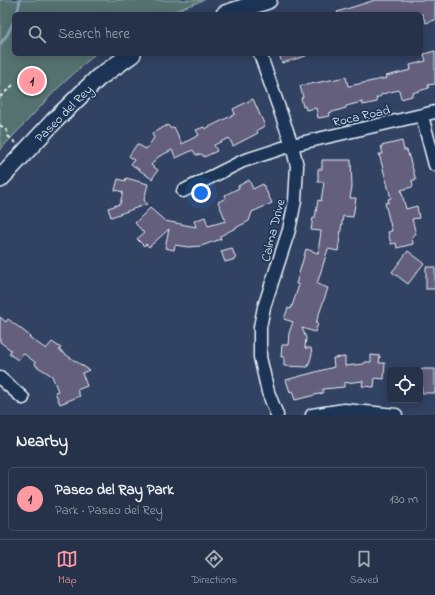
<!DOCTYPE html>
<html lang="en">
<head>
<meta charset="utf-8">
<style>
  body { margin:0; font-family:"Indie Flower",sans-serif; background:#323e54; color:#f1f3f6 }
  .controls { position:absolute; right:12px; bottom:12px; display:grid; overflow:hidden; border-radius:6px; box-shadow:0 2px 10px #0003 }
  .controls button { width:36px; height:36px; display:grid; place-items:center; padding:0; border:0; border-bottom:1px solid #424d62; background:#26324a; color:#f1f3f6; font:20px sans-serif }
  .you { position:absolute; left:201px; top:193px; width:14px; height:14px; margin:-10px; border:3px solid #fff; border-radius:50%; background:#1a73e8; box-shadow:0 0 0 6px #1a73e833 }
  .badge { display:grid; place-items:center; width:26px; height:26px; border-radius:50%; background:#ff9aa2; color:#111; font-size:13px; font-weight:700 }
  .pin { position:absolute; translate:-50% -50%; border:2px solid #fff; box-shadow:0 1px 4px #0006 }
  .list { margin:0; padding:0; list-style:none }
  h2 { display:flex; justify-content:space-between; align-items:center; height:52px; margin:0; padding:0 16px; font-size:17px }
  h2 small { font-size:13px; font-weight:400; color:#a4aab5 }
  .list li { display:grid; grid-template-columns:26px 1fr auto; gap:12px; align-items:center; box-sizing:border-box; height:64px; margin:0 8px 8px; padding:0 8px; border:1px solid #424d62; border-radius:6px }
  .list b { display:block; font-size:15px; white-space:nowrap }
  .list p { margin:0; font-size:13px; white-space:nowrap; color:#a4aab5 }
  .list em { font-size:13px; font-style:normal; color:#a4aab5 }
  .icon { flex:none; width:22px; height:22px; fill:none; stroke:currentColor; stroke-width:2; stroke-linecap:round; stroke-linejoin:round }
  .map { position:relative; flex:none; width:435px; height:415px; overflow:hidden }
  .search { position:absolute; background:#26324a; box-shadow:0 2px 10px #0003; left:12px; right:12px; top:12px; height:44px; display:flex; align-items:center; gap:10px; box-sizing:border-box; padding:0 14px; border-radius:6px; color:#a4aab5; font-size:15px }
  .sheet { height:124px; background:#26324a }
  nav { display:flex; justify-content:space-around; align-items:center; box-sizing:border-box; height:56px; border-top:1px solid #424d62; background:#26324a; font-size:11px; color:#a4aab5 }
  nav a { display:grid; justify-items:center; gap:2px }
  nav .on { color:#ff9aa2 }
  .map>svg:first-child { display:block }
  .green { fill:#547270; stroke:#9eb2b4 }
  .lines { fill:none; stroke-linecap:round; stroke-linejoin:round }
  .stream { stroke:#87a1b8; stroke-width:3 }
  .building { fill:#645f7b; stroke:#e8f1f8 }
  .street-casing { stroke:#e8f1f8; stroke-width:15 }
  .secondary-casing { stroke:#e8f1f8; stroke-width:20 }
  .path { stroke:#e8f1f8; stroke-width:2; stroke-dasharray:4 3; stroke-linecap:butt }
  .street { stroke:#1d3557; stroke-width:12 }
  .secondary { stroke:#1d3557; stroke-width:17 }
  .labels { text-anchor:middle; stroke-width:3.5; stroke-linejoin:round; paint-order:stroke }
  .street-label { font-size:13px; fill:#e8f1f8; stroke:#1d3557 }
</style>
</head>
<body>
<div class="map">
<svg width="435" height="415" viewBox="0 0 435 415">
  <rect width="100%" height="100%" fill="#324262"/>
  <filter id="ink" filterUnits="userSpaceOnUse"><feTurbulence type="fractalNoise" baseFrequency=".025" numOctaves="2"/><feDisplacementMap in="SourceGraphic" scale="8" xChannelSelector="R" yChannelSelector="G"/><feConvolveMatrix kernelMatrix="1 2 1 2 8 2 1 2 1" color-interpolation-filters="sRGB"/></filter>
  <g filter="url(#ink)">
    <path class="green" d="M0,0H204L166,14H14V54H95L56,90L0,150Z"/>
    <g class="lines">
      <g class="stream">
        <path d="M17,14L20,0"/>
        <path d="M0,44L7,35L14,21"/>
      </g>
    </g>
    <g class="building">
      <path d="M375,0H435V20L426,23L422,14H338L337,12Z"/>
      <path d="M435,51V84L428,85L429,88L412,93V96L401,99L399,90L382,94L381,96L376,98L377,102L363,105L362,102L346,106V108L329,113L330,116L318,118L316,108L306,110L305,106L303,107L301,98L303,97L300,86L346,77L348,86H349L387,78L386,76L411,70L410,65L426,61L424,54Z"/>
      <path d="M279,54H306V56L282,63Z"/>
      <path d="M253,99L265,126L257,130L258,133L233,146L229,138L214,145L217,151L204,157L202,154L196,155L193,150L176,158L172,150L158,157L151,165L158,170L152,179L131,164L134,160L129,156L137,144L146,149L154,138L152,133L168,125L171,129L174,127L182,144L199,135L196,130L204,127L205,129L235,114L233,109Z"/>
      <path d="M402,141L404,150H407L416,180H412L413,186L412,187L401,190L406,209L417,206L419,218L412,219L416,234L412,236L413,244L397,248L396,243L391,244L388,232L392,231L385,203L389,202L388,199L391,198L379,154H383L381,146Z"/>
      <path d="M322,160H351L352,187L350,198H356L353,217L343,216L338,251L328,249L317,284L328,288L316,323L318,324L315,332L302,328L306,338L305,348H311L312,354L308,367L284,366V357H281L282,345H288L289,333L293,322L284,319L288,308L291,309L299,285L296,284L306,249L318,253L321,231L311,230L313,218H315L318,200L321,201L324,182H318V169H322Z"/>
      <path d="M126,178L148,184L144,200L147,204L111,217L108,208L120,204L123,192L115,190L118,179L125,181Z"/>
      <path d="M249,180L253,189L263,184L272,203L252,212L249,221L220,236L221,239L201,246L188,247L175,245L174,250L165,248L169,229L149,247L146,244L144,246L137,239L144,233L135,223L150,208L165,221L196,227L194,221L205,217L208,226L226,221L218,202L226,198L225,195L239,188L238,186Z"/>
      <path d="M232,248L236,259L225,262L221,251Z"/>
      <path d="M408,251L424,263L408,284L392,272Z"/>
      <rect x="426" y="267" width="9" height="22"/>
      <path d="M0,317L6,322L8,319L30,336L29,337L46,349L52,342L61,348L59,350L89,370L82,373L87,386L77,390L80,396L60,404L55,392L58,391L52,376L35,365L36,363L23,353L18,360L9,354L11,350L0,342Z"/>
      <path d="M371,355L380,356L379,363H385L384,379L375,378L374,387L362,386L363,381L344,383V387L323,389V393L295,400L292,391L290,392L286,380L334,367L333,358L345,357V366L364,364L365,362H371Z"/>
      <path d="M421,369H435V393H422Z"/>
    </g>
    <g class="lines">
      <defs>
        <g id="street">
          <path d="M260,54L292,145L297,166L295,201L289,230L264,307L260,327V357L268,392L277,415"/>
          <path d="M422,116L435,165"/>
          <path d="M183,191L243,161L292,145L435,112"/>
          <path d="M0,378L23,398"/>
          <path d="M312,415L344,410L396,415"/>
        </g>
        <g id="secondary">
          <path d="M225,14L268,0"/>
          <path d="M0,179L54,121L98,78L132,54"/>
        </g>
      </defs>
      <use href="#street" class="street-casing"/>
      <use href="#secondary" class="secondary-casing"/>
      <g class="path">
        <path d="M0,97L13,85"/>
        <path d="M0,125L7,131L8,136L16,143"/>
      </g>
      <use href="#street" class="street"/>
      <use href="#secondary" class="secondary"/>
    </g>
  </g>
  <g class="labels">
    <g class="street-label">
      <text transform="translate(63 113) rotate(-45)" y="5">Paseo del Rey</text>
      <text transform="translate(361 115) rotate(-13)" y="5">Roca Road</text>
      <text transform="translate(272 230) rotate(-76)" y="5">Calma Drive</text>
    </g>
  </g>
</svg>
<div class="controls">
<button><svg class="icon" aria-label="locate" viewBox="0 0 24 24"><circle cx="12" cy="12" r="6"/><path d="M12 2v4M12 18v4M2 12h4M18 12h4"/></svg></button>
</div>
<div class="you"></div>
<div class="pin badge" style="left:32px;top:81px">1</div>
<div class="search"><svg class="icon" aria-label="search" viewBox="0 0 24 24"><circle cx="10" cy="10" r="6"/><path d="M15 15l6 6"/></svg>Search here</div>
</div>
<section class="sheet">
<h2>Nearby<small></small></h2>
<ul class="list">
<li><span class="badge">1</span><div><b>Paseo del Ray Park</b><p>Park · Paseo del Rey</p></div><em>130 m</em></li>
</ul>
</section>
<nav>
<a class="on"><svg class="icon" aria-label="map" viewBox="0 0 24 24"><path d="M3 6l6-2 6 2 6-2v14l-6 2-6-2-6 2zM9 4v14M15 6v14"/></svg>Map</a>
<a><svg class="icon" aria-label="directions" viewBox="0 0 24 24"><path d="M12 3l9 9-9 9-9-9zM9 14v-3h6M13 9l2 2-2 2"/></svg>Directions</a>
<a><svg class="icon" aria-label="saved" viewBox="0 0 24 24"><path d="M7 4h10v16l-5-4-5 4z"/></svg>Saved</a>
</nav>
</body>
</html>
